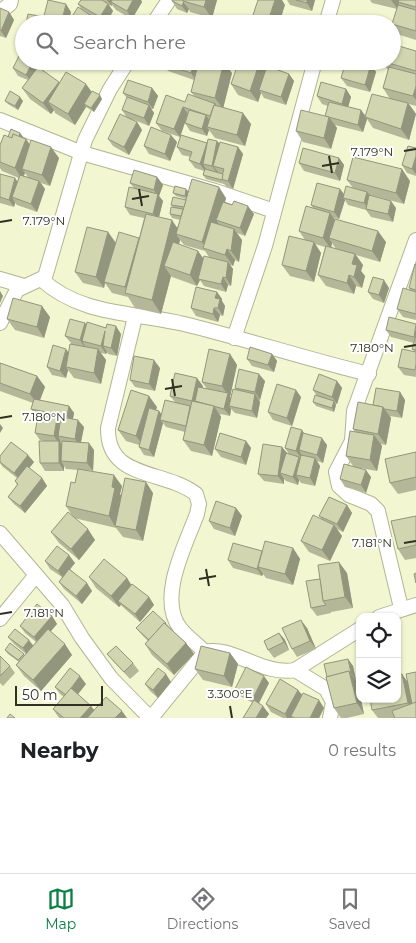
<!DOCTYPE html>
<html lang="en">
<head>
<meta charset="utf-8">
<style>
  body { margin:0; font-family:Montserrat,sans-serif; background:#f2f2f2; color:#202124 }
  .controls { position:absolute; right:15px; bottom:15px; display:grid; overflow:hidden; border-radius:10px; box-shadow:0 1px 4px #0004 }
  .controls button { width:45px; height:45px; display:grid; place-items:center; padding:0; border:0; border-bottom:1px solid #e0e0e0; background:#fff; color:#202124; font:25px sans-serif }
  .scale { position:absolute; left:15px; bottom:12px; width:88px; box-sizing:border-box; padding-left:5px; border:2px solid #2f3122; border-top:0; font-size:14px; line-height:18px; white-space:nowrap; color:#2f3122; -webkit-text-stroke:4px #fff; paint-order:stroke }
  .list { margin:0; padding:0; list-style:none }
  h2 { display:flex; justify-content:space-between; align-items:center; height:65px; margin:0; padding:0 20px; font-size:21px }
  h2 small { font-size:16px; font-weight:400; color:#757577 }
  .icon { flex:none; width:28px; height:28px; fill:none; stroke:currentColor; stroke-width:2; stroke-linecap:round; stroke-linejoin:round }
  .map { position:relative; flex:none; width:416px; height:718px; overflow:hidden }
  .search { position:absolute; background:#fff; box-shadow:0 1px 4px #0004; left:15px; right:15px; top:15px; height:55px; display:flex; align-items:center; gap:12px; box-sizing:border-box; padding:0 18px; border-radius:28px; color:#757577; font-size:19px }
  .sheet { height:155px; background:#fff }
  nav { display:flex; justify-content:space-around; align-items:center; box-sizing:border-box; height:70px; border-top:1px solid #e0e0e0; background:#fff; font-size:14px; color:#757577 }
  nav a { display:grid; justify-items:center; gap:2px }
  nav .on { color:#0b8043 }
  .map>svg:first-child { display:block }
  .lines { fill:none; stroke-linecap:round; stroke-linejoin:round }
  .minor-casing { stroke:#b1b692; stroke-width:16 }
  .minor { stroke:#fff; stroke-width:14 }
  .wall { fill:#b4b898; fill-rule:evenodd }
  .shaded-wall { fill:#92967c }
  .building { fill:#d1d6b1; stroke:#92967c }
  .ticks { fill:none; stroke:#2f3122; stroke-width:2 }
  .ticks-label { font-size:12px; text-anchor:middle; fill:#2f3122; stroke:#fff; stroke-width:4; stroke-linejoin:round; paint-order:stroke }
</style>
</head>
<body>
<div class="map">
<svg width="416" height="718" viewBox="0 0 416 718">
  <rect width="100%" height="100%" fill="#f2f7d1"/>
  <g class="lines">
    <defs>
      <g id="minor">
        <path d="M0,12L10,4L11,0"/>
        <path d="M153,24L169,0"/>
        <path d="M326,24L333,0"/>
        <path d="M0,120L82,153L215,191L274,211"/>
        <path d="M0,279L24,286"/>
        <path d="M41,279C81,316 134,312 184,324C246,339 306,359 369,374"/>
        <path d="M135,317L108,428C107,480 163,469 196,494L199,504L197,514C186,544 157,598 180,628C187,637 197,644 205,652"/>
        <path d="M0,323L17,290L45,277L85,140L110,89L128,61"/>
        <path d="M234,338L265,246L315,61"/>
        <path d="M0,533L62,605L82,638L111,678L150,718"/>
        <path d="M401,608L378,511L371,504L349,495L339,486L336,472L352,441L354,411L416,240"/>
        <path d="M379,617L416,605"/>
        <path d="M0,619L36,575"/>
        <path d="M295,670L326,689L333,702L330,718"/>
        <path d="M151,718L205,652C232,645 262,676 295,670L360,629"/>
      </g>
    </defs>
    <use href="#minor" class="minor-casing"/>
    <use href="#minor" class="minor"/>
  </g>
  <g class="wall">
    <path d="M81,0H141L142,2L132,19L116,10L112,5V6L109,5L113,11L106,24H104L97,20L101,24H26L44,17L71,12L69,19L72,21L71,18L82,10L78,4Z"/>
    <path d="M172,0H217L212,18L190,12L189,9L187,13L177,9L172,1Z"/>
    <path d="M287,0H315L312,11L290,5Z"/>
    <path d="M370,0H416V40L400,35L392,24L397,9L372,3Z"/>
    <path d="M0,8L9,12L14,20L6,38L0,36Z"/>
    <path d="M416,51V106L409,104L416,114L409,140L373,128L367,119L363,132L335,125L337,128L331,149L303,142L296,131L325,116L328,106L322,104L317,96L346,89L351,97L348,107L361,110L366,116L390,99L383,88L388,70L382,61Z"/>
    <path d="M24,61H37L40,65L39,67L59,83L91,92L102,99L94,112L86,107L75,125L55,113L54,110L51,114L30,99L22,88L28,80L18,76L13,68Z"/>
    <path d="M260,61L266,69L289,74L294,81L286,105L264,98L261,93L258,102L238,95L231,84Z"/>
    <path d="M163,64L232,73L223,107L251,124L245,146L215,138L209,130L207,136L190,131L185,123L186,118L180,137L162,131L156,123L185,102L195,97L191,92L194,80L168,71Z"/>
    <path d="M371,64L376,72L370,92L347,86L341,78Z"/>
    <path d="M152,88L158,96L153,109H151L154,113L149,126L129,118L137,122L142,130L129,155L113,146L108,139L127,118L122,110L127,98L123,93Z"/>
    <path d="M5,101H23L18,110L8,104Z"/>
    <path d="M20,133L23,137V138L26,139L30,145L59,158L50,186L41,183L45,189L37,212L17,205L15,203L14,207L0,203V174L18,181L19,178L2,171L0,168V145L8,137ZM25,173L28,177L24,176Z"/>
    <path d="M217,141L220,144L238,147L243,154L233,189L227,187L224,184L206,179L203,175L204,171L195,168L189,160L191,157L182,155L177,147L207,143Z"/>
    <path d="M177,142L170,161L149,154L144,146Z"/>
    <path d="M416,148V176L407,173L402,165Z"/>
    <path d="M339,158L344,165L340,181L304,171L299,163Z"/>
    <path d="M157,177L163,185L159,196L163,201L159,217L177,228L180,220L172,218L170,214L173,207L171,205L186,199L176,196L173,193L188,192L226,198L225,202L254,214L245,236L237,233L242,240L239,262L235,260L233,266L230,265L233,269L231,286L228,285L226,292L204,286L200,280L197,286L172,277L171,276L161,314L135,308L128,297L112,293L105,283L104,288L83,283L75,272L108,232L115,243L139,238L144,218L130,215L125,207L134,188L130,183ZM180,240L184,245L205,251L209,257L204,259L179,244Z"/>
    <path d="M347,180L410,181L404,204L370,195L396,208L393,222L371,217L366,210L348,205L345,200L339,219L333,218L335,219L386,242L380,262L356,255L363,265L361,271L365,276L362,288L356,286L354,294L326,286L318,275L325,247L315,244L321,253L314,282L290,276L282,265L305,240L299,231L313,208L311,205L340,189L344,194L353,188ZM332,243L336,249L331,247Z"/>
    <path d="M416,265V320L403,317L397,309L410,290L409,288Z"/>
    <path d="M389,288L384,303L373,299L368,292Z"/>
    <path d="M217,292L222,299V301L225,306L223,316L220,315L218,322L196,316L191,308Z"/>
    <path d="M50,317L44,338L15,330L7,319Z"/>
    <path d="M85,323L86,325L121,334L117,356L108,354L107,352L106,354L101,353L106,360L101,384L74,378L68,370L66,378L52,375L47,367L69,353L71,343L65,336Z"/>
    <path d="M416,324V377L404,375L398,367L415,352L412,349L414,343L391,337L386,330Z"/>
    <path d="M230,354L237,365L230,397L231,398L237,390L235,388L265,381L260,400L259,399L260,402L257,418L235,413L231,409L230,416L220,414L221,417L212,456L191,451L183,440L185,432L166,427L163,423L154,457L144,455L139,447V445L126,441L118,430L157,407L156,410L159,411L162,415L175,402L170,396L203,386L202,388L207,389L202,382Z"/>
    <path d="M272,354L277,361L274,372L252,366L247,359Z"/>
    <path d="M0,363L37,376L45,387L40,400L69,406L74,413L73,419L84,427L81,442L94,450L93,471L87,470L122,486L120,494L122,496L153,493L143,541L123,537L116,528L74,518L95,540L79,560L59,543L51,532L73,517L66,506L75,483L78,470L66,469L64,466V471H45L40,463L44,441L40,440L35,433L38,417H37L31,409L33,403L0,391Z"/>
    <path d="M160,368L155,391L135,387L130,380Z"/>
    <path d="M337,381L342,388L337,404H335L336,405L334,412L316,406L313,402L317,396L313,390Z"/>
    <path d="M400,392L405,400L402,418L390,416L391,418L386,445L380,444L382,446L377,471L360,468L371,477L366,493L345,487L340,479L353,466L346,456L355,432L353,429L373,405Z"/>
    <path d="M301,397L292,426L273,420L268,412Z"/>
    <path d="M304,433L327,445L323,463L317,461L320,466L315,486L301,483L299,480L298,485L286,481L284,479V484L264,481L258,474L287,453L289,454L285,448Z"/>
    <path d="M246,441L251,448L246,465L221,457L215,449Z"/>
    <path d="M416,452V490L398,494L390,483Z"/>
    <path d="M0,456L34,462L29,468L42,478L47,486L25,513L14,504L8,497L17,485L15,481L17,478L3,467L0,463Z"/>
    <path d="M347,505L352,513L343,532L337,529L342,536L330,561L309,552L301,541L322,519L319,516Z"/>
    <path d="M236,508L242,516L235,536L214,529L209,521Z"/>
    <path d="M416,516V558L405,560L398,549Z"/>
    <path d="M293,548L300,559L293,585L266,578L263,574L262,576L233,568L228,560L262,552Z"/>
    <path d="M45,561L75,563L70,569L92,591L82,604L64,589L59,582L62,577L50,569Z"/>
    <path d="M347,573L353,608L331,612V611V613L317,616L311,608Z"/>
    <path d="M89,577L127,578L131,585L149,597L154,605L140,622L124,608L121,605L119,607L96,588Z"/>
    <path d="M52,616L57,624L50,632L72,655L41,691L24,676L16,665L19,662L8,654L5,650L25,655L26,654L14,644L8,637L33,646L36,642L25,633L20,626Z"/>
    <path d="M166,623L169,627L186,643L194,654L174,675L152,655L145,644L148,641L142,635L136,628Z"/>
    <path d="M307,628L316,649L297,657L292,649Z"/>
    <path d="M279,633L285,640L289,650L274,658L268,650Z"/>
    <path d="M230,653L238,664L232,687L203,680L195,669Z"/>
    <path d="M107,654L133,663L139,671L130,679L113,661Z"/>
    <path d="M0,656L10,666L15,673L3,686L0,683Z"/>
    <path d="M348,659L353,666L356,681L357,682L364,714L347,718H341L334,708Z"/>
    <path d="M402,674L416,718H378L372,710Z"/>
    <path d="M171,682L158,698L150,691L145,684Z"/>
    <path d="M269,683L259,703L269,714L266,718H243L253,703L240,696L235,689Z"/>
    <path d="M86,684L78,694L91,706L94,710L127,718H59L53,709L64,697L60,694L55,687Z"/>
    <path d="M302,695L324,708L319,718H283L271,712L266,704Z"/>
  </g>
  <g class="shaded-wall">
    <path d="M107,0H115L111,2L112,5V6Z"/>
    <path d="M133,0H141L142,2L132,19L127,11Z"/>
    <path d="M206,0H217L212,18L204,7Z"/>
    <path d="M275,0H282L285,5L279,24H267Z"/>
    <path d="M307,0H315L312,11L307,3Z"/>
    <path d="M391,0H400L398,2L399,4L398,9Z"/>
    <path d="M183,2L189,9L187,13L182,6Z"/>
    <path d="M66,4L71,12L68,24H64L62,20Z"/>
    <path d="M108,4L113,11L106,24H105L100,17Z"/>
    <path d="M9,12L14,20L6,38L1,31Z"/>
    <path d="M51,18L55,24H50Z"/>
    <path d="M33,61H37L40,65L32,82L26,75Z"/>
    <path d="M78,61H83L81,65Z"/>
    <path d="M195,61H202L196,81L191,73Z"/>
    <path d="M260,61L268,72L259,90L261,93L258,102L250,91Z"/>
    <path d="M224,62L232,73L223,109L215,98Z"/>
    <path d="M371,64L376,72L370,92L365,85Z"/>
    <path d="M289,74L294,81L286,105L281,97Z"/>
    <path d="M59,82L66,93L48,102L54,110L51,114L43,103Z"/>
    <path d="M86,84L94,95L84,104L86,107L75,125L68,114Z"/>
    <path d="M416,86V100L413,96Z"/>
    <path d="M152,88L158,96L153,109L148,102Z"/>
    <path d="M346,89L351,97L347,111L342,104Z"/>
    <path d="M100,95L102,99L94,112L91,108Z"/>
    <path d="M20,97L23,101L18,110L15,106Z"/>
    <path d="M408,103L416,114L409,140L401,129Z"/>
    <path d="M149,105L154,113L149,126L144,118Z"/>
    <path d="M183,107L188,114L180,137L174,129Z"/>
    <path d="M361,110L366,118L365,117L367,119L363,132L358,125Z"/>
    <path d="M243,113L251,124L245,146L237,135Z"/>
    <path d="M206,115L211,123L207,127L209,130L207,136L202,129Z"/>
    <path d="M329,117L337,128L331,149L324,138Z"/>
    <path d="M137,122L142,130L129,155L124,147Z"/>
    <path d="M20,133L23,137L19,148L16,144Z"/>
    <path d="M171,135L177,142L170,161L165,154Z"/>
    <path d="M26,139L34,151L22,169L25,173L22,179L15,168Z"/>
    <path d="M217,141L223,148L213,166L218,172L217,173L212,166Z"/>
    <path d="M207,143L212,151L203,164L206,169L205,171L200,164Z"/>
    <path d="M51,147L59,158L50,186L42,175Z"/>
    <path d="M238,147L243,154L233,189L228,181Z"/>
    <path d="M416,156V174L412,169Z"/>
    <path d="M339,158L344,165L340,181L335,173Z"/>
    <path d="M402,169L410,181L404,204L396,193Z"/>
    <path d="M157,177L163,185L159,196L163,201L158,221L153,214L157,195L154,190Z"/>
    <path d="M15,178L20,186L12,197L15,203L14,207L9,200Z"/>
    <path d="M39,181L45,189L37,212L31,204Z"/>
    <path d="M219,187L226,198L220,221L216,220L219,224L211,250H208L202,242Z"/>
    <path d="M186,189L189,193L188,199L185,196Z"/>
    <path d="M340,189L346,197L343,198L345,200L339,219L334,212Z"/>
    <path d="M367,192L373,199L370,211L364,203Z"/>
    <path d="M391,201L396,208L393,222L388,214Z"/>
    <path d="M248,206L254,214L245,236L240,228Z"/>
    <path d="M330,213L338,224L329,238L332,243L331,249L323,238Z"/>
    <path d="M172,220L182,235L176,234L180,240L173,269L164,266L171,276L161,314L152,300Z"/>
    <path d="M234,229L242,240L239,262L231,251Z"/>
    <path d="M378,231L386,242L380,262L372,251Z"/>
    <path d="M108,232L116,243L104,282L105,283L104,288L96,277Z"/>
    <path d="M139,238L129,294L125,287Z"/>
    <path d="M314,242L321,253L314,282L306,271Z"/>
    <path d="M227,249L235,260L233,266L225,255Z"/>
    <path d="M198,251L206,262L198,279L200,280L197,286L190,275Z"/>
    <path d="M355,254L363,265L361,271L365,276L362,288L354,277L352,264Z"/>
    <path d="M228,262L233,269L231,286L226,278Z"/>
    <path d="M349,275L356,286L354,294L347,283Z"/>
    <path d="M223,277L228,285L226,292L221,284Z"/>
    <path d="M384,280L389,288L384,303L379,295Z"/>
    <path d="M0,291L3,296L0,303Z"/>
    <path d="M217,292L222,299V301L225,306L223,316L218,308L215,298Z"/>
    <path d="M42,306L50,317L44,338L37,327Z"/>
    <path d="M214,308L220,315L218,322L213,314Z"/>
    <path d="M85,323L90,331L82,341L85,346V348L80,340Z"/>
    <path d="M116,326L121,334L117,356L111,348Z"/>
    <path d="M416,327V340L414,337Z"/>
    <path d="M105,331L103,346L107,352L106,354L101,346Z"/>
    <path d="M66,349L71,356L66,367L68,370L66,378L60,371Z"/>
    <path d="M98,349L106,360L101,384L94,373Z"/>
    <path d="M230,354L237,365L230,397L233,401L229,406L231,409L230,416L224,409L227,394L222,386Z"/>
    <path d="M272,354L277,361L274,372L268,365Z"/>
    <path d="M154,360L160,368L155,391L149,384Z"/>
    <path d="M259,374L265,381L260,400L255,392Z"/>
    <path d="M37,376L45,387L38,405L30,394Z"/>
    <path d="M197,378L203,386L199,403L192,401Z"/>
    <path d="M337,381L342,388L337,404L332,397Z"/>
    <path d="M296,390L301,397L292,426L287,418Z"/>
    <path d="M400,392L405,400L402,418L397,411Z"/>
    <path d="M255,394L260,402L257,418L252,411Z"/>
    <path d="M149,396L157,407L144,447L136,436Z"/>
    <path d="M334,401L336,405L334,412L332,408Z"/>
    <path d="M69,406L74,413L72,424L67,416Z"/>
    <path d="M214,406L221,417L212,456L204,445Z"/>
    <path d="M383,407L391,418L386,445L378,434Z"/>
    <path d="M159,411L164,419L160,420L163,423L154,457L149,450Z"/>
    <path d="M57,418L62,426L58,436L60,440V442L64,448L61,461L64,466V471L59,463V444L54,436Z"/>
    <path d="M78,420L84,427L80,447L75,439Z"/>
    <path d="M0,424L3,428L0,433Z"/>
    <path d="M302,430L307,438L299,450L302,456V459L296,451Z"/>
    <path d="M374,435L382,446L377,471L370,460Z"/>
    <path d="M322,438L327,445L323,463L317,455Z"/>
    <path d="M246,441L251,448L246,465L241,457Z"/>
    <path d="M89,443L94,450L93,471L87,463Z"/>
    <path d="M282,447L288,454L280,473L284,479V484L278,476Z"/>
    <path d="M28,455L34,462L20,480L14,473Z"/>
    <path d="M299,457L304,465L296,475L299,480L298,485L293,477Z"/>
    <path d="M315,458L320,466L315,486L310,478Z"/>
    <path d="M366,470L371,477L366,493L361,485Z"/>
    <path d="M114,475L122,486L120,494L123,499L115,526L116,528L109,516L112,487Z"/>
    <path d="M42,478L47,486L25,513L20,506Z"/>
    <path d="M146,482L153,493L143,541L136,530Z"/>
    <path d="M347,505L352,513L343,532L337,524Z"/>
    <path d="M236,508L242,516L235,536L230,528Z"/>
    <path d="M334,525L342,536L330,561L322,550Z"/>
    <path d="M88,529L95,540L79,560L71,549Z"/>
    <path d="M293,548L300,559L293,585L285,574Z"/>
    <path d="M262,551L258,567L263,574L262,576L257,569Z"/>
    <path d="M69,555L75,563L63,578L58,571Z"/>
    <path d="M339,562L347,573L353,608L345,597Z"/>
    <path d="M127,578L134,589L118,601L121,605L119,607L111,596Z"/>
    <path d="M87,583L92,591L82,604L76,596Z"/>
    <path d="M149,597L154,605L140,622L135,614Z"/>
    <path d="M52,616L57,624L39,645L34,637Z"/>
    <path d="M301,620L307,628L316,649L310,641Z"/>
    <path d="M279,633L285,640L289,650L284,642Z"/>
    <path d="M29,640L35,648L28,656L23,648Z"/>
    <path d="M186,643L194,654L174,675L167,664Z"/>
    <path d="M65,644L72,655L41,691L33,680Z"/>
    <path d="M230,653L238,664L232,687L224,676Z"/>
    <path d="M348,659L353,666L356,680L351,673Z"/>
    <path d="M349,671L357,682L360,694V699H361L364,714L357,703Z"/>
    <path d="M166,674L171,682L158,698L153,690Z"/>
    <path d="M402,674L410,685L416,714L408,703Z"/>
    <path d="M80,676L86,684L71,703L66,695Z"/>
    <path d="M264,676L269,683L258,705L253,698Z"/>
    <path d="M298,690L304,697L291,716L292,718H287L285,714Z"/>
    <path d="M319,700L324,708L319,718H310Z"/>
    <path d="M91,706L99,717L97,718H80Z"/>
    <path d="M263,706L269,714L266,718H256Z"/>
    <path d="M122,711L127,718H115Z"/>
  </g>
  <g class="building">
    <path d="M48,0L66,4L62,20L44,16Z"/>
    <path d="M81,0H102L108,4L100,17L78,4Z"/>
    <path d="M112,0H133L127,11L111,2Z"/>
    <path d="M172,0H183V1H184L182,6L172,1Z"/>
    <path d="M183,0H206L204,7L183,1Z"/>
    <path d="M258,0H275L267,24H250Z"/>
    <path d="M296,0H307V3Z"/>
    <path d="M399,0H416V7L398,2Z"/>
    <path d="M398,5L416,10V31L392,24Z"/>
    <path d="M78,7L99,21L97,24H79L71,18Z"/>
    <path d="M0,8L9,12L1,31L0,30Z"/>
    <path d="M28,14L51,18L50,24H26Z"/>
    <path d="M67,17L77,24H63Z"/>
    <path d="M392,44L416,51V71L382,61H392Z"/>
    <path d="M21,52L24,53V61H33L26,75L13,68Z"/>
    <path d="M164,61H195L191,73L163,64Z"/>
    <path d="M199,61L224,62L215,98L191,92Z"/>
    <path d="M239,61H260L250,91L231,84Z"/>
    <path d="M346,61H360L371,64L365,85L341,78Z"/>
    <path d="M267,66L289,74L281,97L259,90Z"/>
    <path d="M38,67L59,82L43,103L22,88Z"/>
    <path d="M389,67L416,74V86L413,96L383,88Z"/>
    <path d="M66,72L86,84L68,114L48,102Z"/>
    <path d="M128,80L152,88L148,102L123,93Z"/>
    <path d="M321,82L346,89L342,104L317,96Z"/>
    <path d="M10,91L20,97L15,106L5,101Z"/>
    <path d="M92,91L100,95L91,108L84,104Z"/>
    <path d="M188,94L216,104L215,105H214L210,116L183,107L174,129L156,123L166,95L185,102Z"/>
    <path d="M372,94L408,103L401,129L365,117Z"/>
    <path d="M127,97L149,105L144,118L122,110Z"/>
    <path d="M329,102L361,110L358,125L325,116Z"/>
    <path d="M214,105L243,113L237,135L207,127Z"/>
    <path d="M189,110L206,115L202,129L185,123Z"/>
    <path d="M301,110L329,117L324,138L296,131Z"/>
    <path d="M120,114L137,122L124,147L108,139Z"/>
    <path d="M151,127L171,135L165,154L144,146Z"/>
    <path d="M11,129L20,133L19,137L13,134L12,138L8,137Z"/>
    <path d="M13,134L26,139L15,168L0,162V145L4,135L12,138Z"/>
    <path d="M181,135L207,143L200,164L189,160L192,152L177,147Z"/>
    <path d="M208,139L217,141L212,166L203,164Z"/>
    <path d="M31,140L51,147L42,175L22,169Z"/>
    <path d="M220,142L238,147L228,181L221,179L224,169L213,166Z"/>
    <path d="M408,146L416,148V156L412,169L402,165Z"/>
    <path d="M303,148L339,158L335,173L299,163Z"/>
    <path d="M353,157L402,169L396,193L347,180Z"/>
    <path d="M205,169L223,174L222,180L203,175Z"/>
    <path d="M134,170L157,177L154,190L130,183Z"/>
    <path d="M0,174L15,178L9,200L0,197Z"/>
    <path d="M20,175L39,181L31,204L12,197Z"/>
    <path d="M192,179L219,187L202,242L176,234Z"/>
    <path d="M317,183L340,189L334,212L311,205Z"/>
    <path d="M175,186L186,189L185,196L173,193Z"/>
    <path d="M346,186L367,192L364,203L343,198Z"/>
    <path d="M129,187L158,194L153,214L125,207Z"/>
    <path d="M369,195L391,201L388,214L366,209Z"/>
    <path d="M173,197L186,200L184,207L171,205Z"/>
    <path d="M234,201L248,206L240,228L216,220L223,202L232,205Z"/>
    <path d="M306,206L330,213L323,238L299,231Z"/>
    <path d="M171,207L183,209L181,216L170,214Z"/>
    <path d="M146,214L172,220L152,300L125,293Z"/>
    <path d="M335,219L378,231L372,251L329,238Z"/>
    <path d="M211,222L234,229L231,251L227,249L225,255L203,248Z"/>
    <path d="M87,227L108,232L96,277L75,272Z"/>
    <path d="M119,232L139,238L125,287L104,282Z"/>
    <path d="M289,236L314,242L306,271L282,265Z"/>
    <path d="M173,242L198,251L190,275L164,266Z"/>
    <path d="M326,246L355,254L352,264L357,265L354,277L349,275L347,283L318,275Z"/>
    <path d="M204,256L228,262L226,278L223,277L221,284L198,279Z"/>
    <path d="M415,264L416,265V290L409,288Z"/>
    <path d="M373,277L384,280L379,295L368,292Z"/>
    <path d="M196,287L217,292L215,298L220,299L218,308H214L213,314L191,308Z"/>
    <path d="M403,288L416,292V314L397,309Z"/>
    <path d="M13,298L42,306L37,327L7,319Z"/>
    <path d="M389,317L416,324L414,337L386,330Z"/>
    <path d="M70,319L85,323L80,340L65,336Z"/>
    <path d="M87,322L106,328L107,324L116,326L111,348L103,346L105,331L101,346L82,341Z"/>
    <path d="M416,335V350L412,349Z"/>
    <path d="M70,344L98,349L94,373L66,367Z"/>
    <path d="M53,345L66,349L60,371L47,367Z"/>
    <path d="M250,347L272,354L268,365L247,359Z"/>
    <path d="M209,349L230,354L222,386L202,382Z"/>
    <path d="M402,349L416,352V364L415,370L398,367Z"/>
    <path d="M134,356L154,360L149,384L130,380Z"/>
    <path d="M0,363L37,376L30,394L0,383Z"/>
    <path d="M239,369L259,374L255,392L235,388Z"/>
    <path d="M175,373L197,378L192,401L170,396Z"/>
    <path d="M319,374L337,381L332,397L313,390Z"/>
    <path d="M277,384L296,390L287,418L268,412Z"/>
    <path d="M198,387L228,393L224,409L195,401Z"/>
    <path d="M376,388L400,392L397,411L384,409L383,407L373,405Z"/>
    <path d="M233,389L255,394L252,411L229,406Z"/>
    <path d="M131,390L149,396L136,436L118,430Z"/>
    <path d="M315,395L334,401L332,408L313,402Z"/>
    <path d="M34,399L69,406L67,416L31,409Z"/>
    <path d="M165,400L190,406L186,426L160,420Z"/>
    <path d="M192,401L214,406L204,445L183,440Z"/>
    <path d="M358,402L383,407L378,434L353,429Z"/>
    <path d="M149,408L159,411L149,450L139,447Z"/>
    <path d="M38,415L57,418L54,436L35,433Z"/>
    <path d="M61,417L78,420L75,439L58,436Z"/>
    <path d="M291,427L302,430L296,451L285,448Z"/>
    <path d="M350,431L374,435L370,460L346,456Z"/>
    <path d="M220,433L246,441L241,457L215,449Z"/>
    <path d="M303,433L322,438L317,455L299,450Z"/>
    <path d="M39,441H59V463H40Z"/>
    <path d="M62,441L89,443L87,463L61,461Z"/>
    <path d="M11,442L28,455L14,473L0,462V456Z"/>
    <path d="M263,444L282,447L278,476L258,474Z"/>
    <path d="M416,452V477L390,483L385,459Z"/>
    <path d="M286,453L299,457L293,477L280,473Z"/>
    <path d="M301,455L315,458L310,478L296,475Z"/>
    <path d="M344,464L366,470L361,485L340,479Z"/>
    <path d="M27,466L42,478L20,506L8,497L18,484L15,481Z"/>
    <path d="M78,469L114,475L112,487L115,488L109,516L66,506L71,482L75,483Z"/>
    <path d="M125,478L146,482L136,530L115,526Z"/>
    <path d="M329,497L347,505L337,524L319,516Z"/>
    <path d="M216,501L236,508L230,528L209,521Z"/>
    <path d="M68,512L88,529L71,549L51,532Z"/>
    <path d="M313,515L334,525L322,550L301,541Z"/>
    <path d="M416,516V545L398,549L391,521Z"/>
    <path d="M265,541L293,548L285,574L258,567Z"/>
    <path d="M233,543L262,551L257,569L228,560Z"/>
    <path d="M57,546L69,555L58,571L45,561Z"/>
    <path d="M104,559L127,578L111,596L89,577Z"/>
    <path d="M339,562L345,597L323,601L318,565Z"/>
    <path d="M69,569L87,583L76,596L59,582Z"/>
    <path d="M416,573V583L414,574Z"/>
    <path d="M320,579L323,601L326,605L311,608L306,581Z"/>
    <path d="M132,584L149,597L135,614L118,601Z"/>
    <path d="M37,604L52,616L34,637L20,626Z"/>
    <path d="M153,611L166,623L165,624L164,623L149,640L136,628Z"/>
    <path d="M301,620L310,641L292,649L282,628Z"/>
    <path d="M164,623L186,643L167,664L145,644Z"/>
    <path d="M15,629L29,640L23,648L8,637Z"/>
    <path d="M48,629L65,644L33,680L16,665Z"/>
    <path d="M279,633L284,642L268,650L264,641Z"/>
    <path d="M10,643L24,654L18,660L5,650Z"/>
    <path d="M116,646L133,663L124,672L107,654Z"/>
    <path d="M201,646L230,653L224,676L195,669Z"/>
    <path d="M0,656L10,666L0,676Z"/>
    <path d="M348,659L351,673L349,671L327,677L324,664Z"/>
    <path d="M246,667L264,676L253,698L235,689Z"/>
    <path d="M70,668L80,676L66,695L55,687Z"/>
    <path d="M158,668L166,674L153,690L145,684Z"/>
    <path d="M349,671L357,703L334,708L326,677Z"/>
    <path d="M416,672V702L412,704L406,674Z"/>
    <path d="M402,674L408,703L372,710L370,699H397V675Z"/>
    <path d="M280,679L298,690L285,714L266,704Z"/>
    <path d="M71,688L91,706L80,718H64L53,709Z"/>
    <path d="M303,693L319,700L310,718H295L291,716Z"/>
    <path d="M106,697L122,711L115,718H87Z"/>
    <path d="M254,700L263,706L256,718H243Z"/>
    <path d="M416,702V718H395L392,711Z"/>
    <path d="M10,714L15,718H7Z"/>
  </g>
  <path class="ticks" d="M404,151L416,149M329,156L332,173M322,166L339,163M139,189L142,206M132,199L149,196M0,222L12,220M404,347L416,345M172,379L175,396M165,389L182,386M0,418L12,416M404,543L416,541M206,569L209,586M199,579L216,576M0,614L12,612M230,706L232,718"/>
  <g class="ticks-label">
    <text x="372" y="156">7.179°N</text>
    <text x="44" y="225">7.179°N</text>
    <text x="372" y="352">7.180°N</text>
    <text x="44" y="421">7.180°N</text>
    <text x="372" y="547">7.181°N</text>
    <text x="44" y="617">7.181°N</text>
    <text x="230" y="698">3.300°E</text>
  </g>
</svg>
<div class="controls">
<button><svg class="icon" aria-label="locate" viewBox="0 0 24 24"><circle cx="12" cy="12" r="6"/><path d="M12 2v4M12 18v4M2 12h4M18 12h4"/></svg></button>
<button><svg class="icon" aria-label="layers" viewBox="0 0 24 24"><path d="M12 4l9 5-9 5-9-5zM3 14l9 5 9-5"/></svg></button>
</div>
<div class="scale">50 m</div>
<div class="search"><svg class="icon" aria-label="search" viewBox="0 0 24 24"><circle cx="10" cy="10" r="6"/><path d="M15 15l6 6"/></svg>Search here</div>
</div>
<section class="sheet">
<h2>Nearby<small>0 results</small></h2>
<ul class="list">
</ul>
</section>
<nav>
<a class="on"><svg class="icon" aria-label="map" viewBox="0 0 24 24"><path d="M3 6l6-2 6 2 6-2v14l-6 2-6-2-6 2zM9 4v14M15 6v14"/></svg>Map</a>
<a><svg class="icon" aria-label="directions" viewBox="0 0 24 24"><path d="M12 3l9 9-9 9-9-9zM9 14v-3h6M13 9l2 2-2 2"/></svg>Directions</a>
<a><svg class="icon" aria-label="saved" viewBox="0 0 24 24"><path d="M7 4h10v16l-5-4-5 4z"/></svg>Saved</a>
</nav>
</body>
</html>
